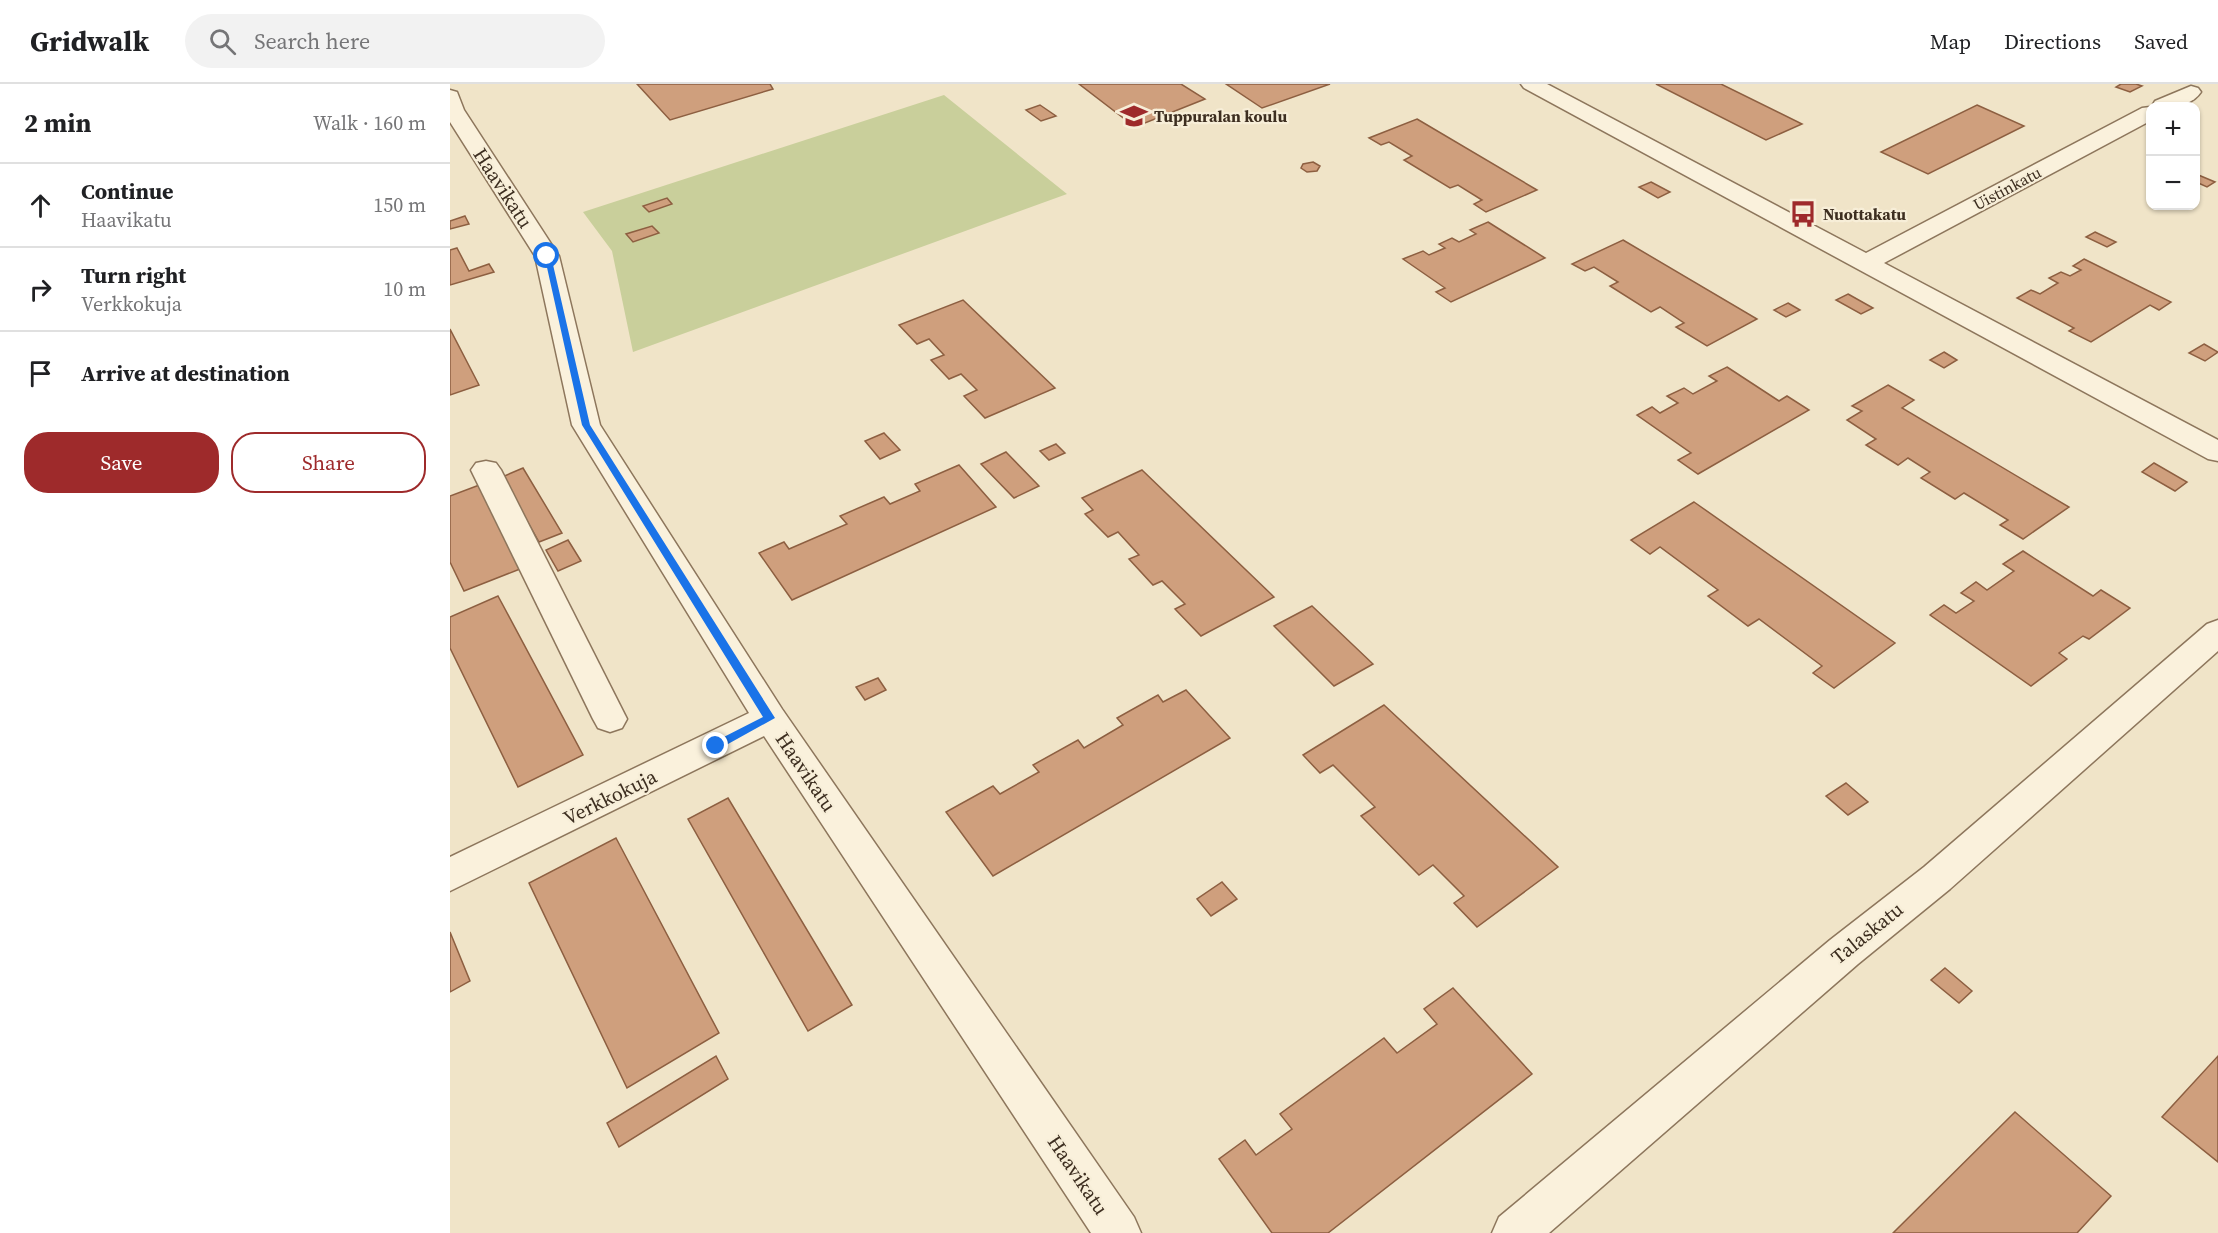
<!DOCTYPE html>
<html lang="en">
<head>
<meta charset="utf-8">
<style>
  body { margin:0; font-family:"Source Serif 4",serif; background:#f2f2f2; color:#202124 }
  .controls { position:absolute; right:18px; top:18px; display:grid; overflow:hidden; border-radius:12px; box-shadow:0 2px 4px #0004 }
  .controls button { width:54px; height:54px; display:grid; place-items:center; padding:0; border:0; border-bottom:2px solid #e0e0e0; background:#fff; color:#202124; font:30px sans-serif }
  .stop { position:absolute; width:18px; height:18px; margin:-14px; border:4px solid #1a73e8; border-radius:50%; background:#fff }
  .stop.end { background:#1a73e8; border-color:#fff; box-shadow:0 2px 6px #0008 }
  .list { margin:0; padding:0; list-style:none }
  h2 { display:flex; justify-content:space-between; align-items:center; height:78px; margin:0; padding:0 24px; font-size:26px }
  h2 small { font-size:20px; font-weight:400; color:#757577 }
  .list li { display:grid; grid-template-columns:39px 1fr auto; gap:18px; align-items:center; box-sizing:border-box; height:84px; padding:0 24px; border-top:2px solid #e0e0e0 }
  .list b { display:block; font-size:22px; white-space:nowrap }
  .list p { margin:0; font-size:20px; white-space:nowrap; color:#757577 }
  .list em { font-size:20px; font-style:normal; color:#757577 }
  .actions { display:flex; gap:12px; padding:18px 24px }
  .actions a { flex:1; padding:14px 0; border:2px solid #9e2a2b; border-radius:24px; text-align:center; font-size:21px; color:#9e2a2b }
  .actions .main { background:#9e2a2b; color:#fff }
  .icon { flex:none; width:33px; height:33px; fill:none; stroke:currentColor; stroke-width:2; stroke-linecap:round; stroke-linejoin:round }
  .map { position:relative; flex:none; width:1768px; height:1149px; overflow:hidden }
  header { display:flex; align-items:center; gap:36px; box-sizing:border-box; height:84px; padding:0 30px; background:#fff; border-bottom:2px solid #e0e0e0 }
  header strong { font-size:28px }
  nav { display:flex; gap:33px; margin-inline-start:auto; font-size:21px }
  .search { width:420px; height:54px; background:#f2f2f2; display:flex; align-items:center; gap:15px; box-sizing:border-box; padding:0 21px; border-radius:33px; color:#757577; font-size:22px }
  main { display:flex }
  aside { flex:1; background:#fff }
  .map>svg:first-child { display:block }
  .green { fill:#c9cf9b }
  .building { fill:#cf9f7d; stroke:#8d5f41; stroke-width:1.5 }
  .lines { fill:none; stroke-linecap:round; stroke-linejoin:round }
  .minor-casing { stroke:#8d765c; stroke-width:3 }
  .minor { fill:#faf1dc; fill-rule:evenodd }
  .route { fill:#1a73e8 }
  .labels { text-anchor:middle; stroke-width:4.5; stroke-linejoin:round; paint-order:stroke }
  .far-poi-label { font-size:16px; font-weight:bold; fill:#3d2e20; stroke:#f7eed8; text-anchor:start }
  .far-street-label { font-size:16px; fill:#3d2e20; stroke:#f7eed8 }
  .street-label { font-size:20px; fill:#3d2e20; stroke:#f7eed8 }
</style>
</head>
<body>
<header>
<strong>Gridwalk</strong>
<div class="search"><svg class="icon" aria-label="search" viewBox="0 0 24 24"><circle cx="10" cy="10" r="6"/><path d="M15 15l6 6"/></svg>Search here</div>
<nav><a>Map</a><a>Directions</a><a>Saved</a></nav>
</header>
<main>
<aside>
<h2>2 min<small>Walk · 160 m</small></h2>
<ul class="list">
<li><svg class="icon" aria-label="ahead" viewBox="0 0 24 24"><path d="M12 20V5M6 11l6-6 6 6"/></svg><div><b>Continue</b><p>Haavikatu</p></div><em>150 m</em></li>
<li><svg class="icon" aria-label="right" viewBox="0 0 24 24"><path d="M7 20v-9h11M14 6l5 5-5 5"/></svg><div><b>Turn right</b><p>Verkkokuja</p></div><em>10 m</em></li>
<li><svg class="icon" aria-label="arrive" viewBox="0 0 24 24"><path d="M6 21V4h12l-3 4 3 4H6"/></svg><div><b>Arrive at destination</b></div></li>
</ul>
<div class="actions"><a class="main">Save</a><a>Share</a></div>
</aside>
<div class="map">
<svg width="1768" height="1149" viewBox="0 0 1768 1149">
  <rect width="100%" height="100%" fill="#f0e4c8"/>
  <path class="green" d="M494,11L617,110L183,268L162,167L133,128Z"/>
  <g class="building">
    <path d="M187,0H320L323,5L220,36Z"/>
    <path d="M629,0H731L755,15L685,43Z"/>
    <path d="M776,0H880L812,24Z"/>
    <path d="M1206,0H1271L1352,40L1316,56Z"/>
    <path d="M1671,0H1686L1692,2L1680,8L1666,3Z"/>
    <path d="M590,21L606,32L591,37L576,26Z"/>
    <path d="M1527,21L1574,42L1478,90L1431,68Z"/>
    <path d="M967,35L1087,106L1036,128L1024,120L1032,116L1008,101L1000,104L954,76L962,72L939,58L931,61L919,54Z"/>
    <path d="M863,78L870,82L867,87L857,88L851,84L853,80Z"/>
    <path d="M1746,90L1765,98L1757,103L1746,98Z"/>
    <path d="M1201,98L1220,108L1208,114L1189,103Z"/>
    <path d="M217,114L222,120L199,128L193,122Z"/>
    <path d="M15,132L19,140L0,145V137Z"/>
    <path d="M1038,138L1095,174L1001,218L986,208L995,204L953,175L973,167L979,171L995,164L989,160L1002,154L1009,158L1026,150L1020,146Z"/>
    <path d="M202,142L209,149L183,158L176,150Z"/>
    <path d="M1645,148L1666,158L1657,163L1636,153Z"/>
    <path d="M1173,156L1307,235L1257,262L1226,243L1234,239L1210,223L1201,228L1160,202L1168,198L1144,183L1135,187L1122,180Z"/>
    <path d="M7,164L19,187L39,180L44,188L0,201V166Z"/>
    <path d="M1634,175L1721,218L1709,226L1700,221L1641,258L1619,247L1624,244L1567,214L1581,206L1590,210L1608,199L1599,194L1611,188L1620,192L1631,186L1623,182Z"/>
    <path d="M1398,210L1423,224L1411,230L1386,216Z"/>
    <path d="M513,216L605,304L535,334L514,312L527,306L511,290L499,295L481,276L494,271L479,255L467,260L449,241Z"/>
    <path d="M1338,219L1350,226L1336,233L1324,226Z"/>
    <path d="M0,245L29,301L0,311Z"/>
    <path d="M1754,260L1768,268L1755,277L1739,269Z"/>
    <path d="M1494,268L1507,276L1494,284L1480,276Z"/>
    <path d="M1277,283L1329,317L1337,312L1359,326L1248,390L1228,376L1241,369L1187,331L1202,323L1210,329L1228,319L1217,312L1234,304L1243,310L1267,297L1259,292Z"/>
    <path d="M1438,301L1464,316L1452,324L1619,423L1573,455L1550,441L1558,436L1514,409L1505,415L1471,394L1480,388L1458,374L1448,381L1416,361L1426,355L1397,336L1412,327L1402,322Z"/>
    <path d="M434,349L450,366L430,375L415,357Z"/>
    <path d="M606,360L615,369L599,376L590,367Z"/>
    <path d="M556,368L589,402L564,414L531,380Z"/>
    <path d="M1704,379L1737,398L1725,407L1692,388Z"/>
    <path d="M509,381L546,423L342,516L309,469L334,458L339,465L397,440L390,432L434,413L440,420L470,407L465,400Z"/>
    <path d="M73,384L112,449L89,458L52,393Z"/>
    <path d="M692,386L824,513L751,552L725,525L735,520L712,497L703,501L679,475L689,471L668,448L658,453L635,430L643,426L632,414Z"/>
    <path d="M32,400L75,483L14,507L0,478V412Z"/>
    <path d="M1244,418L1445,559L1384,604L1363,589L1372,582L1309,535L1298,542L1258,512L1268,506L1210,463L1200,470L1181,456Z"/>
    <path d="M118,456L131,477L108,487L96,466Z"/>
    <path d="M1573,467L1643,512L1651,506L1680,524L1639,555L1633,552L1609,569L1617,575L1581,602L1480,531L1494,521L1506,529L1524,517L1511,509L1526,498L1537,506L1564,487L1553,480Z"/>
    <path d="M48,512L133,671L68,703L0,564V533Z"/>
    <path d="M862,522L923,580L884,602L824,542Z"/>
    <path d="M428,594L436,606L415,616L406,603Z"/>
    <path d="M736,606L780,654L543,792L496,728L543,702L550,710L589,688L583,681L628,656L634,664L673,641L667,634L708,611L713,618Z"/>
    <path d="M934,621L1108,783L1027,843L1004,819L1014,812L983,781L969,791L911,732L925,723L883,681L870,689L853,671Z"/>
    <path d="M1396,699L1418,718L1398,731L1376,712Z"/>
    <path d="M278,714L402,921L358,947L238,735Z"/>
    <path d="M166,754L269,949L177,1004L79,799Z"/>
    <path d="M772,798L787,815L761,832L747,815Z"/>
    <path d="M0,848L20,897L0,908Z"/>
    <path d="M1495,884L1522,907L1509,919L1481,896Z"/>
    <path d="M1003,904L1082,990L878,1149H822L769,1075L795,1056L806,1071L842,1045L830,1030L934,954L947,969L987,940L974,925Z"/>
    <path d="M266,972L278,995L169,1063L157,1039Z"/>
    <path d="M1768,972V1078L1712,1033Z"/>
    <path d="M1565,1028L1661,1112L1627,1149H1443Z"/>
  </g>
  <g class="lines">
    <defs>
      <g id="minor">
        <path d="M1071,0H1097L1416,169L1692,24L1700,23V37L1434,179L1768,356V377L1758,375L1074,4Z"/>
        <path d="M1741,2L1748,4L1751,8C1741,23 1719,24 1702,22L1705,17Z"/>
        <path d="M0,6L7,8L14,26L109,172L150,341L332,625L684,1133L691,1149H641L314,652L0,807V773L299,629L122,341L85,172L0,38Z"/>
        <path d="M36,377L46,379L51,386L177,635L172,644L160,648L148,644L143,635L21,386L26,379Z"/>
        <path d="M1768,536V567L1500,805L1408,880L1099,1149H1042L1049,1133L1380,856L1474,783L1757,540Z"/>
      </g>
    </defs>
    <use href="#minor" class="minor-casing"/>
    <use href="#minor" class="minor"/>
  </g>
  <path class="route" d="M94,170L101,172L140,341L325,634L269,665H262V659L313,633L132,341Z"/>
  <defs>
    <symbol id="school-bare" viewBox="-9 -9 18 18"><path d="M0-5L7-2L0 1L-7-2ZM-4 1L0 2.5L4 1V4Q0 6-4 4Z" fill="#9e2a2b" stroke="#f7eed8" stroke-width="2.5" paint-order="stroke"/></symbol>
    <symbol id="bus-bare" viewBox="-9 -9 18 18"><path d="M-5-6H5V4H4V6H2V4H-2V6H-4V4H-5ZM-3.5-4V0h7V-4ZM-3.5 1.2v1.5H-2V1.2ZM2 1.2v1.5H3.5V1.2Z" fill="#9e2a2b" stroke="#f7eed8" stroke-width="2.5" paint-order="stroke"/></symbol>
  </defs>
  <g fill-rule="evenodd">
    <use href="#school-bare" x="665" y="13" width="38" height="38"/>
    <use href="#bus-bare" x="1334" y="111" width="38" height="38"/>
  </g>
  <g class="labels">
    <g class="far-poi-label">
      <text x="704" y="38">Tuppuralan koulu</text>
      <text x="1373" y="136">Nuottakatu</text>
    </g>
    <g class="far-street-label">
      <text transform="translate(1557 104) rotate(-28)" y="6">Uistinkatu</text>
    </g>
    <g class="street-label">
      <text transform="translate(53 104) rotate(57)" y="7">Haavikatu</text>
      <text transform="translate(356 688) rotate(56)" y="7">Haavikatu</text>
      <text transform="translate(160 713) rotate(-26)" y="7">Verkkokuja</text>
      <text transform="translate(1417 849) rotate(-39)" y="7">Talaskatu</text>
      <text transform="translate(628 1091) rotate(56)" y="7">Haavikatu</text>
    </g>
  </g>
</svg>
<div class="controls">
<button>+</button>
<button>−</button>
</div>
<div class="stop" style="left:97px;top:172px"></div>
<div class="stop end" style="left:266px;top:662px"></div>
</div>
</main>
</body>
</html>
